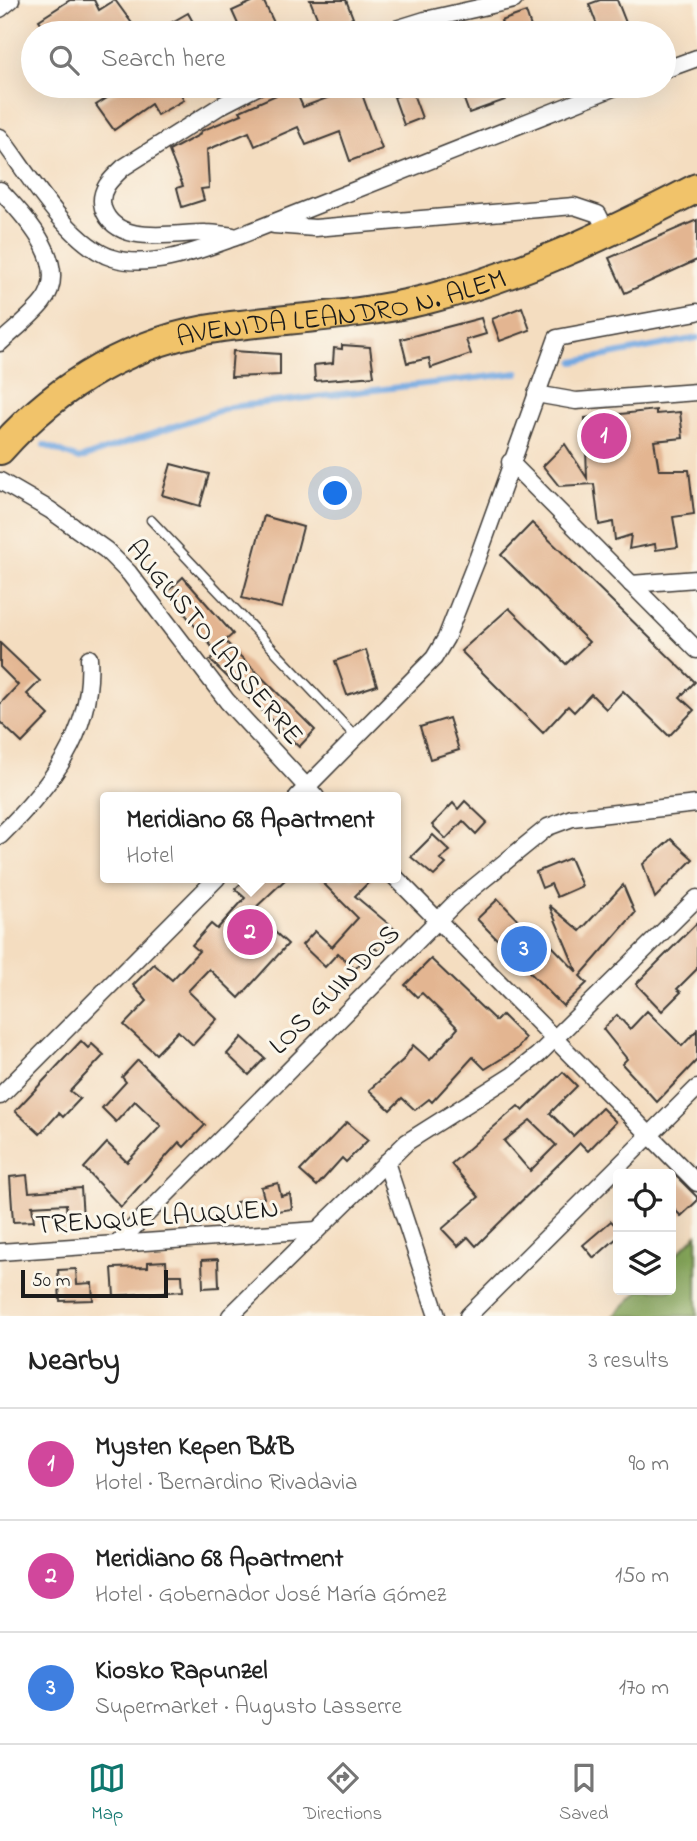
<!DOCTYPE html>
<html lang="en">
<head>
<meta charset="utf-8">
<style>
  body { margin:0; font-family:"Indie Flower",sans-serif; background:#f2f2f2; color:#222 }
  .controls { position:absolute; right:21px; bottom:21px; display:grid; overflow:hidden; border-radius:7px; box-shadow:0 7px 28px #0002 }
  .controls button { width:63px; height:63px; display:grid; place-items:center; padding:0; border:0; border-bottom:2px solid #e0e0e0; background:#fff; color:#222; font:35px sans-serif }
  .scale { position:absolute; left:21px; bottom:18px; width:147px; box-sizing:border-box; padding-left:7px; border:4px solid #1c1c1c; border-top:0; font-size:19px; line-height:24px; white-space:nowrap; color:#1c1c1c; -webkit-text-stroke:5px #fbf7ec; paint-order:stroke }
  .you { position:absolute; left:336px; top:494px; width:24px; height:24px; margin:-18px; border:5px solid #fff; border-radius:50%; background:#1a73e8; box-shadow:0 0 0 10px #1a73e833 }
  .badge { display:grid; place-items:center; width:46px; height:46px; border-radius:50%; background:#0f766e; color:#fff; font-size:23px; font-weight:700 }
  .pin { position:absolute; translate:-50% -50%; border:4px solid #fff; box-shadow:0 2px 7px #0006 }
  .popup { position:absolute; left:100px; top:792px; width:301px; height:91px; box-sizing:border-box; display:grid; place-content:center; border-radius:7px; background:#fff; filter:drop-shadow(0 2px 5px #0005); font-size:23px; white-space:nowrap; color:#767676 }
  .popup b { font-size:26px; color:#222 }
  .popup::after { content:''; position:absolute; left:50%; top:100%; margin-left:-14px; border:14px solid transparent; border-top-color:#fff }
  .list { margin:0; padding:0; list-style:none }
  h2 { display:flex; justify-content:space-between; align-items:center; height:91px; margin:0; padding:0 28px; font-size:30px }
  h2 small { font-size:23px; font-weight:400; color:#767676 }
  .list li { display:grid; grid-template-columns:46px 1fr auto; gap:21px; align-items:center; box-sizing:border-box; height:112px; padding:0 28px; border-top:2px solid #e0e0e0 }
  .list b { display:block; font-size:26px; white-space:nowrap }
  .list p { margin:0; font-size:23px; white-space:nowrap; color:#767676 }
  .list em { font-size:23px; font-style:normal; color:#767676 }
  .icon { flex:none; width:38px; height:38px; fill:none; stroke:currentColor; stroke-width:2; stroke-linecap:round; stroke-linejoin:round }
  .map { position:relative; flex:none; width:697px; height:1316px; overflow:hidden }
  .search { position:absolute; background:#fff; box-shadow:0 7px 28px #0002; left:21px; right:21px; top:21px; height:77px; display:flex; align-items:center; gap:18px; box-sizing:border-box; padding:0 24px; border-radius:38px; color:#767676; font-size:26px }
  .sheet { height:427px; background:#fff }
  nav { display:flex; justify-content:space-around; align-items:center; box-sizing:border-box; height:98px; border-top:2px solid #e0e0e0; background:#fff; font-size:19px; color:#767676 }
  nav a { display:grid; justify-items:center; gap:4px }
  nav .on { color:#0f766e }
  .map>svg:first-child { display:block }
  .forest { fill:#85a65a; stroke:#50613b; stroke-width:2 }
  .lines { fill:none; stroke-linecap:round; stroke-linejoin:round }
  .stream { stroke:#73a8e1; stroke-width:6 }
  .building { fill:#e3b591; fill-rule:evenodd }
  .service-casing { stroke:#3c3935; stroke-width:11 }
  .minor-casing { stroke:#3c3935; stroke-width:19 }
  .trunk-casing { stroke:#3c3935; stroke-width:32 }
  .service { stroke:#fff; stroke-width:8 }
  .minor { stroke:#fff; stroke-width:16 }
  .trunk { stroke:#f1c36a; stroke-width:28 }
  .labels { text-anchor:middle; stroke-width:6; stroke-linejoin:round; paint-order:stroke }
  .street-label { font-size:28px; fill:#1c1c1c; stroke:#fbf7ec }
</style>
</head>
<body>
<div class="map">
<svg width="697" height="1316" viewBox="0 0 697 1316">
  <rect width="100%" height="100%" fill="#fbf7ec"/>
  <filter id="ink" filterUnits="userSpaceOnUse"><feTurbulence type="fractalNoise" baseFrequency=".0143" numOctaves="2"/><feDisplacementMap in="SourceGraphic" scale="14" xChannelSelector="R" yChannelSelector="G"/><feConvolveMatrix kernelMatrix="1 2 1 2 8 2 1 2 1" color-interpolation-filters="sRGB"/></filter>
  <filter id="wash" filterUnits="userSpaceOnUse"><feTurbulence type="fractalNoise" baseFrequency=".00686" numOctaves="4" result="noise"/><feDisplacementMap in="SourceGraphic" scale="28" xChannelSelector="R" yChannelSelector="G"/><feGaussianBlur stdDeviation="1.57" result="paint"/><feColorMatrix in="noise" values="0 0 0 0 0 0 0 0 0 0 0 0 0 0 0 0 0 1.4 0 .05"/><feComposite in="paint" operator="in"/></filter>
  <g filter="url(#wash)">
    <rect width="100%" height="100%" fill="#f4ddc0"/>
    <path class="forest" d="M697,1234V1316H614L640,1290H671V1260Z"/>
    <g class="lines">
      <g class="stream">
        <path d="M574,362L697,338"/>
        <path d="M44,445L79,459L230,407L518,373"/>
      </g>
    </g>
    <g id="blocks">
      <g class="building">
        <path d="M70,0H94L99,10L115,0L139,33H88L83,27L73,33H48L39,20Z"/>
        <path d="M256,0H263L279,33H242L232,11Z"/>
        <path d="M310,0H346L353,18L322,30Z"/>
        <path d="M600,0H617L630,33H600L589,4Z"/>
        <path d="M526,12L533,33H505L501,21Z"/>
        <path d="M188,13L199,33H153Z"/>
        <path d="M126,86H177L184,100L157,115L151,104L114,130L96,105Z"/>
        <path d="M359,86L382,149L350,161L340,132L306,145L298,127L255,146L249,132L207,150L209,188L201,189L204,200L182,207L177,188L183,186L169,151L199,135L201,131L242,114L240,111L294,87L303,107Z"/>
        <path d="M459,86H499L505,100L469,113Z"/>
        <path d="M412,91L422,118L404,125L394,97Z"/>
        <path d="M697,220V260L625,293L609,258Z"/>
        <path d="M522,307L530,330L500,341L492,319Z"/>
        <path d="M481,318L486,334L466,340L471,354L431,368L429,358L407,363L401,339Z"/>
        <path d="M342,345L370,347L374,376L315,381L314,365L333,363L334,348L342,349Z"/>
        <path d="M233,351L280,354V375L231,377Z"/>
        <path d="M656,410V414L680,412L683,438L654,441L659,470H689L694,514L673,517L678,547L656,550L655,544L629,549L631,535L615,540L613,522L599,525L594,484L559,486L543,466L565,444L587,478L585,418Z"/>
        <path d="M171,464L209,474L200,506L162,495Z"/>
        <path d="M264,516L303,527L282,608L242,598Z"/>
        <path d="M532,523L695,682L680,697L694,710L669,736L623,691L606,709L591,694L574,712L568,706L543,733L461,651L509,608L566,664L589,642L501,555Z"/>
        <path d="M183,577L233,634L225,641L315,730L299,747L210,660L217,653L167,592Z"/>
        <path d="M0,643L40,681L27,694L49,715L22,743L0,722V704L18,685L0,667Z"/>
        <path d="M366,650L377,685L347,695L335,661Z"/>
        <path d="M449,718L459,750L430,759L420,727Z"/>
        <path d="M465,801L487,822L476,834L463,821L446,839L432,825L453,803L458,809Z"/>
        <path d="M433,835L450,851L440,859L446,864L434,876L411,857Z"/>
        <path d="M671,839L693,859L655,898L643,864Z"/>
        <path d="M570,858L582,886L557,897L551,884L542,888L536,872Z"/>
        <path d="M247,878H287L252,911L288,944L239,998L209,969L188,991L217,1019L193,1045L178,1031L156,1054L124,1025L147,1001L133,985L154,964L172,980L199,951L192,945L211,924L217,929L245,898L235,889Z"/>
        <path d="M318,878H373L355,896L397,931L379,952L375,948L355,969L338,953L325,967L302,945L315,931L332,947L358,918Z"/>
        <path d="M623,885L635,913L580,976L587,983L563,1006L477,919L498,899L526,928L531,924L577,972L549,905L580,931Z"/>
        <path d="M697,923V969L677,989L681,992L662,1011L636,984Z"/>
        <path d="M431,959L496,1021L502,1015L525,1038L517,1049L485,1069L473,1057L432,1102L429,1099L415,1110L402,1098L390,1110L369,1090L403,1060L413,1045L430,1060L458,1028L422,993L417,997L405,985Z"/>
        <path d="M647,1011L682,1046L697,1030V1060L657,1102L622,1064L627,1059L603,1029L617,1015L630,1029Z"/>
        <path d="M242,1037L265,1058L249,1075L227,1054Z"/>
        <path d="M81,1041L88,1048L92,1044L104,1055L70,1091L80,1099L63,1117L59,1113L40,1134L15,1111Z"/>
        <path d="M138,1060L205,1125L184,1147L179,1142L121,1207L84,1168L107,1143L127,1162L161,1126L135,1101L116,1122L102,1108L126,1082L122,1077Z"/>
        <path d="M563,1072L577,1086L550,1113L573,1136L602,1108L616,1122L588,1151L580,1143L476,1246L468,1237L458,1246L442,1229L479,1197L451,1164L518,1106L523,1111ZM530,1120L556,1145L530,1171L504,1141Z"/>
        <path d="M347,1122L368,1140L346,1162L342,1158L317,1186L300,1171Z"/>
        <path d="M671,1171L697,1197V1201L681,1216L671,1206Z"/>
        <path d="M27,1175L29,1192L81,1188L83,1218L67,1219L66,1204L32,1206L34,1221L13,1222L10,1177Z"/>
        <path d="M278,1183L281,1196L290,1194L292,1209L239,1216L236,1202L264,1198L261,1187Z"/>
        <path d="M611,1221L618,1228V1237L594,1258L583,1245Z"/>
        <path d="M218,1259L219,1287L203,1288L202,1260Z"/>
        <path d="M166,1261L167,1275H182L183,1291L114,1296L112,1268L148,1267V1262Z"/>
        <path d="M76,1269L77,1284L92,1283L93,1300L60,1301L58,1270Z"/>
      </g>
    </g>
  </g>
  <g filter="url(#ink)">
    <use href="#blocks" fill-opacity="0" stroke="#3c3935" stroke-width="2"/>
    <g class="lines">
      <defs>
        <path id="service" d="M151,520L356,737"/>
        <g id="minor">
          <path d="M0,9L11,0"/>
          <path d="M383,33L425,20L514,0"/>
          <path d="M664,70L697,58"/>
          <path d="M0,137C27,172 69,245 113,258C152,270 202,249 239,236L618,86"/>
          <path d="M0,190C24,216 72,264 43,302C31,317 14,330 0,343"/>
          <path d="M274,225L315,228L574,206L598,214L608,234"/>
          <path d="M233,236C225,235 215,233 206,233C177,232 116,248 103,208C98,190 112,178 124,167L222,105L259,86"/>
          <path d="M536,394L576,401L697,392"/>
          <path d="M510,462L697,650"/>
          <path d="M0,481L50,510L106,550L129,573L227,701L316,797"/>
          <path d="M631,584L697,579"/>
          <path d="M297,797L434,658L446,638L478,557L557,338L697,312"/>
          <path d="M0,836C50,787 94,732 89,658"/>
          <path d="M395,877L697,1183"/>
          <path d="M0,1096L217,878"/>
          <path d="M386,1162L437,1316"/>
          <path d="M117,1244L457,901L548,827L572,818L697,804"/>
          <path d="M0,1252L317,1230"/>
          <path d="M230,1316L407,1142L513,1075L538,1055L697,898"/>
          <path d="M468,1316L697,1088"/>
        </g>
        <g id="trunk">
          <path id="s1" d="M0,450C58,384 135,339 223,327C291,318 360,316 428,299C523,275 610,233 697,188"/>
        </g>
      </defs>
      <use href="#service" class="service-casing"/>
      <use href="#minor" class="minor-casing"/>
      <use href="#trunk" class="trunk-casing"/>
      <use href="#service" class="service"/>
      <use href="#minor" class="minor"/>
      <use href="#trunk" class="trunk"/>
    </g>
  </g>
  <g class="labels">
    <g class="street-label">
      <text dy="10" stroke="none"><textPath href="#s1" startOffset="380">AVENIDA LEANDRO N. ALEM</textPath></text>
      <text transform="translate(216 641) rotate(50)" y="10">AUGUSTO LASSERRE</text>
      <text transform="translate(333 988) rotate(-45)" y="10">LOS GUINDOS</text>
      <text transform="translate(157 1215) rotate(-4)" y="10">TRENQUE LAUQUEN</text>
    </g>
  </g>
</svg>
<div class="controls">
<button><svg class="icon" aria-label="locate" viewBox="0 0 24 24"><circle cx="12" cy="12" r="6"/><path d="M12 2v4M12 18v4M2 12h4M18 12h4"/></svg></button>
<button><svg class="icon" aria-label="layers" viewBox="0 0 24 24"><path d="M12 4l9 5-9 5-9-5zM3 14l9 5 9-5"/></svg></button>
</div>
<div class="scale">50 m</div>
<div class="you"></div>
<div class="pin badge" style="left:604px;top:436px;background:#d1479c">1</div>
<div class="pin badge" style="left:250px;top:932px;background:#d1479c">2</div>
<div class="popup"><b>Meridiano 68 Apartment</b>Hotel</div>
<div class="pin badge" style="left:524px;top:949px;background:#3f7fe0">3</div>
<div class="search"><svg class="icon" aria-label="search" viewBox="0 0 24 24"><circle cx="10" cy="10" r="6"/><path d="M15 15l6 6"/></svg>Search here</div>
</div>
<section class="sheet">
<h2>Nearby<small>3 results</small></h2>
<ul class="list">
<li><span class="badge" style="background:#d1479c">1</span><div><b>Mysten Kepen B&amp;B</b><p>Hotel · Bernardino Rivadavia</p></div><em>90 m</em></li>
<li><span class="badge" style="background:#d1479c">2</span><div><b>Meridiano 68 Apartment</b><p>Hotel · Gobernador José María Gómez</p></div><em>150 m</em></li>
<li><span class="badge" style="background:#3f7fe0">3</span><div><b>Kiosko Rapunzel</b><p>Supermarket · Augusto Lasserre</p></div><em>170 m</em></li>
</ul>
</section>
<nav>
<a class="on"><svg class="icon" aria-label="map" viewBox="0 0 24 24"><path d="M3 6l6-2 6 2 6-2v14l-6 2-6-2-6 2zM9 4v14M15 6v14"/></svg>Map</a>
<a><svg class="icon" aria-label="directions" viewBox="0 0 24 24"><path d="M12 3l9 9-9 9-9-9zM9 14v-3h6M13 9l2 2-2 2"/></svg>Directions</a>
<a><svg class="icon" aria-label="saved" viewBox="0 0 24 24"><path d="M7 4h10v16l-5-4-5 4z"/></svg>Saved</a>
</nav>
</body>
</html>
